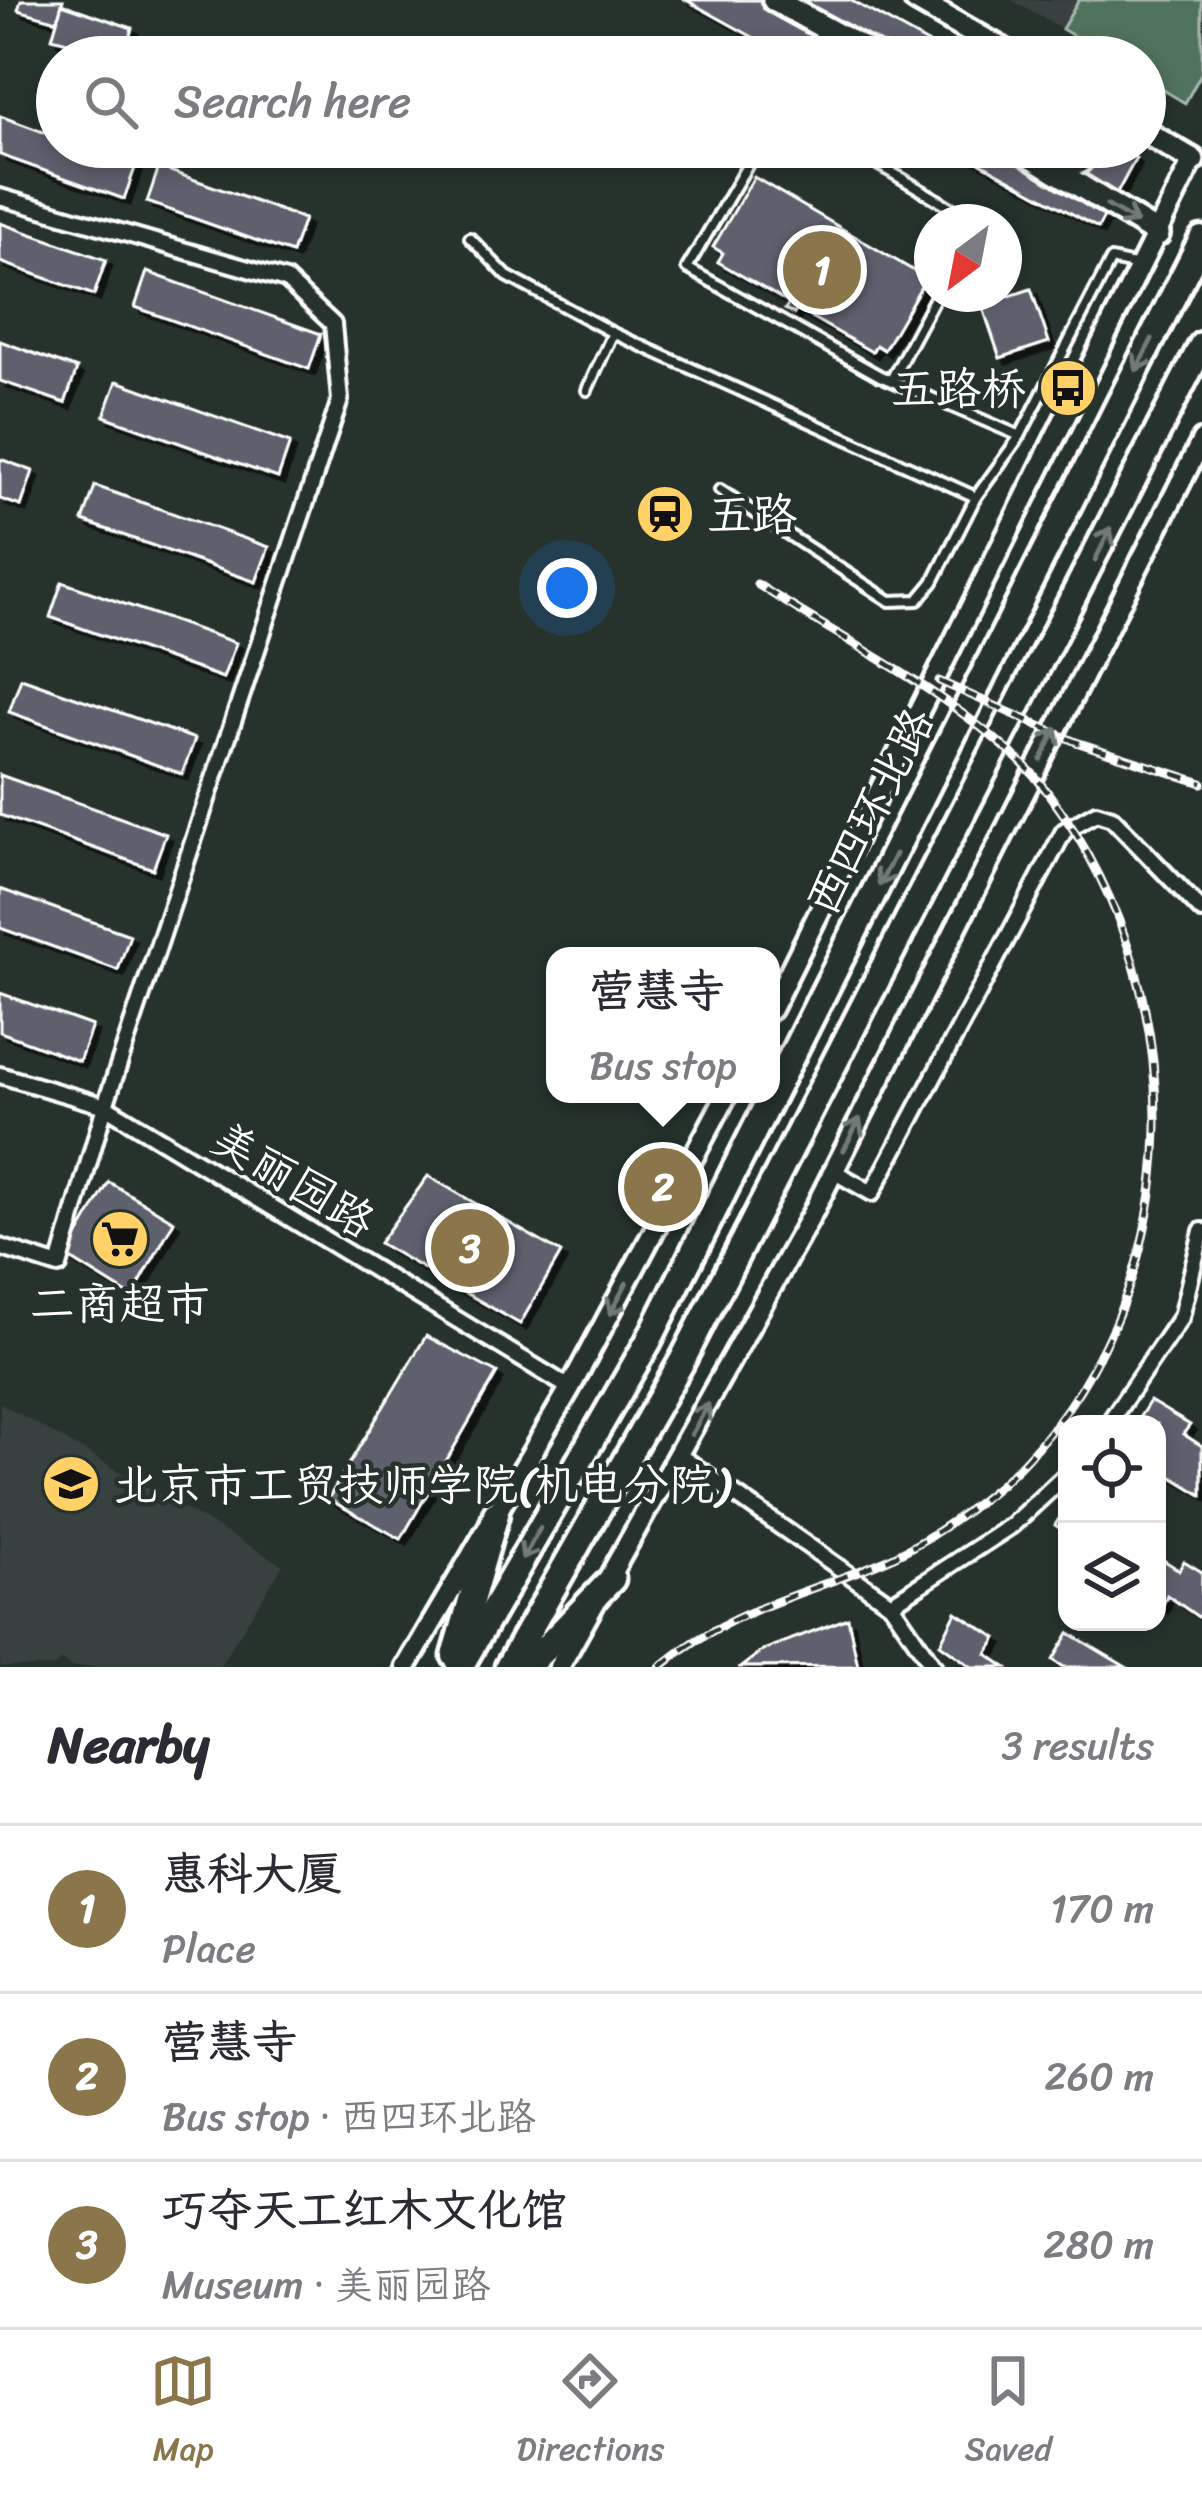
<!DOCTYPE html>
<html lang="en">
<head>
<meta charset="utf-8">
<style>
  body { margin:0; font-family:Sriracha,"LXGW WenKai TC",sans-serif; background:#f2f2f3; color:#2b2b33 }
  .controls { position:absolute; right:36px; bottom:36px; display:grid; overflow:hidden; border-radius:24px; box-shadow:0 6px 18px #0003 }
  .controls button { width:108px; height:108px; display:grid; place-items:center; padding:0; border:0; border-bottom:3px solid #e1e1e2; background:#fff; color:#2b2b33; font:60px sans-serif }
  .compass { position:absolute; left:914px; top:204px; width:108px; height:108px; border-radius:50%; background:#fff; box-shadow:0 6px 18px #0003; rotate:212deg }
  .you { position:absolute; left:567px; top:588px; width:42px; height:42px; margin:-30px; border:9px solid #fff; border-radius:50%; background:#1a73e8; box-shadow:0 0 0 18px #1a73e833 }
  .badge { display:grid; place-items:center; width:78px; height:78px; border-radius:50%; background:#8a764a; color:#fff; font-size:39px; font-weight:700 }
  .pin { position:absolute; translate:-50% -50%; border:6px solid #fff; box-shadow:0 3px 12px #0006 }
  .popup { position:absolute; left:546px; top:947px; width:234px; height:156px; box-sizing:border-box; display:grid; place-content:center; border-radius:24px; background:#fff; filter:drop-shadow(0 3px 9px #0005); font-size:39px; white-space:nowrap; color:#7c7c81 }
  .popup b { font-size:45px; color:#2b2b33 }
  .popup::after { content:''; position:absolute; left:50%; top:100%; margin-left:-24px; border:24px solid transparent; border-top-color:#fff }
  .list { margin:0; padding:0; list-style:none }
  h2 { display:flex; justify-content:space-between; align-items:center; height:156px; margin:0; padding:0 48px; font-size:51px }
  h2 small { font-size:39px; font-weight:400; color:#7c7c81 }
  .list li { display:grid; grid-template-columns:78px 1fr auto; gap:36px; align-items:center; box-sizing:border-box; height:168px; padding:0 48px; border-top:3px solid #e1e1e2 }
  .list b { display:block; font-size:45px; white-space:nowrap }
  .list p { margin:0; font-size:39px; white-space:nowrap; color:#7c7c81 }
  .list em { font-size:39px; font-style:normal; color:#7c7c81 }
  .icon { flex:none; width:66px; height:66px; fill:none; stroke:currentColor; stroke-width:2; stroke-linecap:round; stroke-linejoin:round }
  .map { position:relative; flex:none; width:1202px; height:1667px; overflow:hidden }
  .search { position:absolute; background:#fff; box-shadow:0 6px 18px #0003; left:36px; right:36px; top:36px; height:132px; display:flex; align-items:center; gap:30px; box-sizing:border-box; padding:0 42px; border-radius:66px; color:#7c7c81; font-size:45px }
  .sheet { height:660px; background:#fff }
  nav { display:flex; justify-content:space-around; align-items:center; box-sizing:border-box; height:168px; border-top:3px solid #e1e1e2; background:#fff; font-size:33px; color:#7c7c81 }
  nav a { display:grid; justify-items:center; gap:6px }
  nav .on { color:#8a764a }
  .map>svg:first-child { display:block }
  .built { fill:#374140 }
  .green { fill:#51725d; stroke:#a8b8ae; stroke-width:3 }
  .building { fill:#5e616e; stroke:#fff; stroke-width:3; filter:url(#shadow) }
  .lines { fill:none; stroke-linecap:round; stroke-linejoin:round }
  .service-casing { stroke:#fff; stroke-width:16 }
  .minor-casing { stroke:#fff; stroke-width:22 }
  .tertiary-casing { stroke:#fff; stroke-width:27 }
  .primary-casing { stroke:#fff; stroke-width:30 }
  .trunk-casing { stroke:#fff; stroke-width:33 }
  .service { stroke:#26332d; stroke-width:8 }
  .minor { stroke:#26332d; stroke-width:14 }
  .tertiary { stroke:#26332d; stroke-width:18 }
  .primary { stroke:#26332d; stroke-width:21 }
  .trunk { stroke:#26332d; stroke-width:24 }
  .rail-casing { stroke:#fff; stroke-width:9 }
  .rail { stroke:#26332d; stroke-width:4.5; stroke-dasharray:14; stroke-linecap:butt }
  .oneway { stroke:#727a76 }
  .labels { text-anchor:middle; stroke-width:9; stroke-linejoin:round; paint-order:stroke }
  .poi-label { font-size:45px; fill:#fff; stroke:#26332d; text-anchor:start }
  .street-label { font-size:45px; fill:#fff; stroke:#26332d }
</style>
</head>
<body>
<div class="map">
<svg width="1202" height="1667" viewBox="0 0 1202 1667">
  <defs>
    <filter id="shadow"><feDropShadow dx="6" dy="6" stdDeviation="0" flood-color="#0009"/></filter>
  </defs>
  <rect width="100%" height="100%" fill="#26332d"/>
  <filter id="ink" filterUnits="userSpaceOnUse"><feTurbulence type="fractalNoise" baseFrequency=".00833" numOctaves="2"/><feDisplacementMap in="SourceGraphic" scale="24" xChannelSelector="R" yChannelSelector="G"/><feConvolveMatrix kernelMatrix="1 2 1 2 8 2 1 2 1" color-interpolation-filters="sRGB"/></filter>
  <g filter="url(#ink)">
    <g class="built">
      <path d="M1011,0H1079L1062,29Z"/>
      <path d="M0,1403L283,1565L219,1667H72L60,1660L55,1667H0Z"/>
    </g>
    <path class="green" d="M1079,0H1202V72L1185,103L1145,79V57H1109L1062,29Z"/>
    <g class="building">
      <path d="M21,0H63L57,21L18,10Z"/>
      <path d="M686,0H850L953,57H789Z"/>
      <path d="M62,4L132,28L124,57L52,38Z"/>
      <path d="M0,116L57,137V147H86L136,165L124,199L0,155Z"/>
      <path d="M952,147H1116L1136,158L1098,228Z"/>
      <path d="M159,167L304,219L292,253L147,202Z"/>
      <path d="M754,177L926,278L884,350L876,345L872,352L797,309L794,314L785,309L789,303L718,262L723,253L713,247Z"/>
      <path d="M0,223L106,260L94,295L0,262Z"/>
      <path d="M147,272L321,334L309,369L135,307Z"/>
      <path d="M1031,289L1049,342L1000,358L982,305Z"/>
      <path d="M0,341L77,369L65,403L0,381Z"/>
      <path d="M117,381L290,443L278,478L104,416Z"/>
      <path d="M0,459L33,471L21,506L0,499Z"/>
      <path d="M95,486L269,547L256,582L83,521Z"/>
      <path d="M62,582L236,643L223,678L50,617Z"/>
      <path d="M21,678L195,739L182,774L9,712Z"/>
      <path d="M0,775L166,834L153,869L0,815Z"/>
      <path d="M0,889L130,935L118,970L0,928Z"/>
      <path d="M0,993L92,1026L79,1061L0,1032Z"/>
      <path d="M428,1176L561,1253L520,1324L379,1243Z"/>
      <path d="M109,1182L174,1221L132,1297L66,1256Z"/>
      <path d="M426,1336L497,1373L401,1539L328,1499Z"/>
      <path d="M1150,1401L1190,1425L1183,1434L1202,1446V1495L1161,1470L1167,1458L1157,1452V1424H1135Z"/>
      <path d="M1067,1506V1533L1055,1525Z"/>
      <path d="M1157,1556L1179,1570L1184,1561L1202,1572L1201,1619L1167,1595L1162,1607L1157,1604Z"/>
      <path d="M956,1612L997,1638L987,1654L1006,1667H972L940,1644Z"/>
      <path d="M848,1618L858,1666L741,1667L763,1650Z"/>
      <path d="M1069,1633L1126,1667H1064L1053,1660Z"/>
    </g>
    <g class="lines">
      <defs>
        <g id="service">
          <path d="M758,147L687,268L880,376L1020,436"/>
          <path d="M774,147L798,161L806,147"/>
          <path d="M847,147L886,169"/>
          <path d="M898,147L886,169L975,222"/>
          <path d="M470,238L507,276L613,333L976,497L1020,436L1111,260L1139,266"/>
          <path d="M891,380L937,294"/>
          <path d="M587,390L613,333"/>
          <path d="M720,490L890,601L918,600L933,582L976,497"/>
        </g>
        <g id="minor">
          <path d="M0,197L286,280L333,324L340,400L105,1106L59,1266L0,1247"/>
          <path d="M0,1075L105,1106L570,1388"/>
          <path d="M833,1171L872,1193L1064,831L1096,813L1112,818L1202,911"/>
          <path d="M1108,1424L1181,1317L1202,1231"/>
          <path d="M680,1456L891,1604L934,1667"/>
          <path d="M891,1604L1012,1525L1067,1474"/>
        </g>
        <g id="tertiary">
          <path d="M771,1009L1193,160"/>
          <path d="M406,1667L570,1388L727,1094"/>
          <path d="M559,1667L812,1214L1202,440"/>
        </g>
        <g id="primary">
          <path d="M774,0L878,57"/>
          <path d="M916,0L1015,57"/>
          <path d="M1145,132L1193,160"/>
          <path d="M1017,147L1158,234"/>
          <path d="M1043,147L1079,162L1092,147"/>
        </g>
        <g id="trunk">
          <path d="M455,1656L496,1514"/>
          <path d="M460,1667L648,1342L1202,239"/>
          <path d="M508,1667L682,1361L1202,345"/>
          <path d="M527,1667L612,1579"/>
        </g>
      </defs>
      <use href="#service" class="service-casing"/>
      <use href="#minor" class="minor-casing"/>
      <use href="#tertiary" class="tertiary-casing"/>
      <use href="#primary" class="primary-casing"/>
      <use href="#trunk" class="trunk-casing"/>
      <use href="#service" class="service"/>
      <use href="#minor" class="minor"/>
      <use href="#tertiary" class="tertiary"/>
      <use href="#primary" class="primary"/>
      <use href="#trunk" class="trunk"/>
      <defs>
        <g id="rail">
          <path d="M939,681L1076,742L1202,783"/>
          <path d="M660,1667C728,1609 808,1594 888,1559C929,1540 967,1513 1001,1484C1202,1300 1202,977 1033,774C955,694 850,645 757,584"/>
        </g>
      </defs>
      <use href="#rail" class="rail-casing"/>
      <use href="#rail" class="rail"/>
    </g>
    <defs><path id="oneway-shaft" d="M-6 0H5M1.5-3L5.5 0L1.5 3" fill="none" stroke-width="1.6" stroke-linecap="round" stroke-linejoin="round" transform="scale(3)"/></defs>
    <g class="oneway">
      <use href="#oneway-shaft" transform="translate(1122 214) rotate(30)"/>
      <use href="#oneway-shaft" transform="translate(1144 355) rotate(117)"/>
      <use href="#oneway-shaft" transform="translate(1103 544) rotate(-64)"/>
      <use href="#oneway-shaft" transform="translate(1049 744) rotate(-64)"/>
      <use href="#oneway-shaft" transform="translate(887 870) rotate(117)"/>
      <use href="#oneway-shaft" transform="translate(852 1134) rotate(-63)"/>
      <use href="#oneway-shaft" transform="translate(618 1299) rotate(118)"/>
      <use href="#oneway-shaft" transform="translate(700 1419) rotate(-61)"/>
      <use href="#oneway-shaft" transform="translate(531 1544) rotate(120)"/>
    </g>
  </g>
  <defs>
    <symbol id="bus-disc" viewBox="-11 -11 22 22"><circle r="9.5" fill="#ffd166" stroke="#26332d"/><path d="M-5-6H5V4H4V6H2V4H-2V6H-4V4H-5ZM-3.5-4V0h7V-4ZM-3.5 1.2v1.5H-2V1.2ZM2 1.2v1.5H3.5V1.2Z" fill="#111"/></symbol>
    <symbol id="station-disc" viewBox="-11 -11 22 22"><circle r="9.5" fill="#ffd166" stroke="#26332d"/><path d="M-3-6H3Q5-6 5-4V2Q5 4 3 4L4.5 6H3L1.5 4h-3L-3 6H-4.5L-3 4Q-5 4-5 2V-4Q-5-6-3-6ZM-3.5-4v3h7v-3ZM-3.5 1v1.5H-2V1ZM2 1v1.5H3.5V1Z" fill="#111"/></symbol>
    <symbol id="supermarket-disc" viewBox="-11 -11 22 22"><circle r="9.5" fill="#ffd166" stroke="#26332d"/><path d="M-6-5.5h2.5l.6 2H6L4.5 2H-2.5L-4.4-4H-6ZM-1.5 3.2a1.3 1.3 0 1 0 .1 0ZM3 3.2a1.3 1.3 0 1 0 .1 0Z" fill="#111"/></symbol>
    <symbol id="university-disc" viewBox="-11 -11 22 22"><circle r="9.5" fill="#ffd166" stroke="#26332d"/><path d="M0-5L7-2L0 1L-7-2ZM-4 1L0 2.5L4 1V4Q0 6-4 4Z" fill="#111"/></symbol>
  </defs>
  <g fill-rule="evenodd">
    <use href="#bus-disc" x="1035" y="355" width="66" height="66"/>
    <use href="#station-disc" x="632" y="481" width="66" height="66"/>
    <use href="#supermarket-disc" x="87" y="1206" width="66" height="66"/>
    <use href="#university-disc" x="38" y="1451" width="66" height="66"/>
  </g>
  <g class="labels">
    <g class="poi-label">
      <text x="1026" y="404" text-anchor="end">五路桥</text>
      <text x="707" y="530">五路</text>
      <text x="120" y="1319" text-anchor="middle">二商超市</text>
      <text x="113" y="1500">北京市工贸技师学院(机电分院)</text>
    </g>
    <g class="street-label">
      <text transform="translate(869 811) rotate(-63)" y="16">西四环北路</text>
      <text transform="translate(294 1179) rotate(31)" y="16">美丽园路</text>
    </g>
  </g>
</svg>
<div class="controls">
<button><svg class="icon" aria-label="locate" viewBox="0 0 24 24"><circle cx="12" cy="12" r="6"/><path d="M12 2v4M12 18v4M2 12h4M18 12h4"/></svg></button>
<button><svg class="icon" aria-label="layers" viewBox="0 0 24 24"><path d="M12 4l9 5-9 5-9-5zM3 14l9 5 9-5"/></svg></button>
</div>
<svg class="compass" viewBox="-18 -18 36 36"><path d="M0-13l5 13h-10z" fill="#e53935"/><path d="M0 13l5-13h-10z" fill="#7c7c81"/></svg>
<div class="you"></div>
<div class="pin badge" style="left:822px;top:270px">1</div>
<div class="pin badge" style="left:663px;top:1187px">2</div>
<div class="popup"><b>营慧寺</b>Bus stop</div>
<div class="pin badge" style="left:470px;top:1248px">3</div>
<div class="search"><svg class="icon" aria-label="search" viewBox="0 0 24 24"><circle cx="10" cy="10" r="6"/><path d="M15 15l6 6"/></svg>Search here</div>
</div>
<section class="sheet">
<h2>Nearby<small>3 results</small></h2>
<ul class="list">
<li><span class="badge">1</span><div><b>惠科大厦</b><p>Place</p></div><em>170 m</em></li>
<li><span class="badge">2</span><div><b>营慧寺</b><p>Bus stop · 西四环北路</p></div><em>260 m</em></li>
<li><span class="badge">3</span><div><b>巧夺天工红木文化馆</b><p>Museum · 美丽园路</p></div><em>280 m</em></li>
</ul>
</section>
<nav>
<a class="on"><svg class="icon" aria-label="map" viewBox="0 0 24 24"><path d="M3 6l6-2 6 2 6-2v14l-6 2-6-2-6 2zM9 4v14M15 6v14"/></svg>Map</a>
<a><svg class="icon" aria-label="directions" viewBox="0 0 24 24"><path d="M12 3l9 9-9 9-9-9zM9 14v-3h6M13 9l2 2-2 2"/></svg>Directions</a>
<a><svg class="icon" aria-label="saved" viewBox="0 0 24 24"><path d="M7 4h10v16l-5-4-5 4z"/></svg>Saved</a>
</nav>
</body>
</html>
